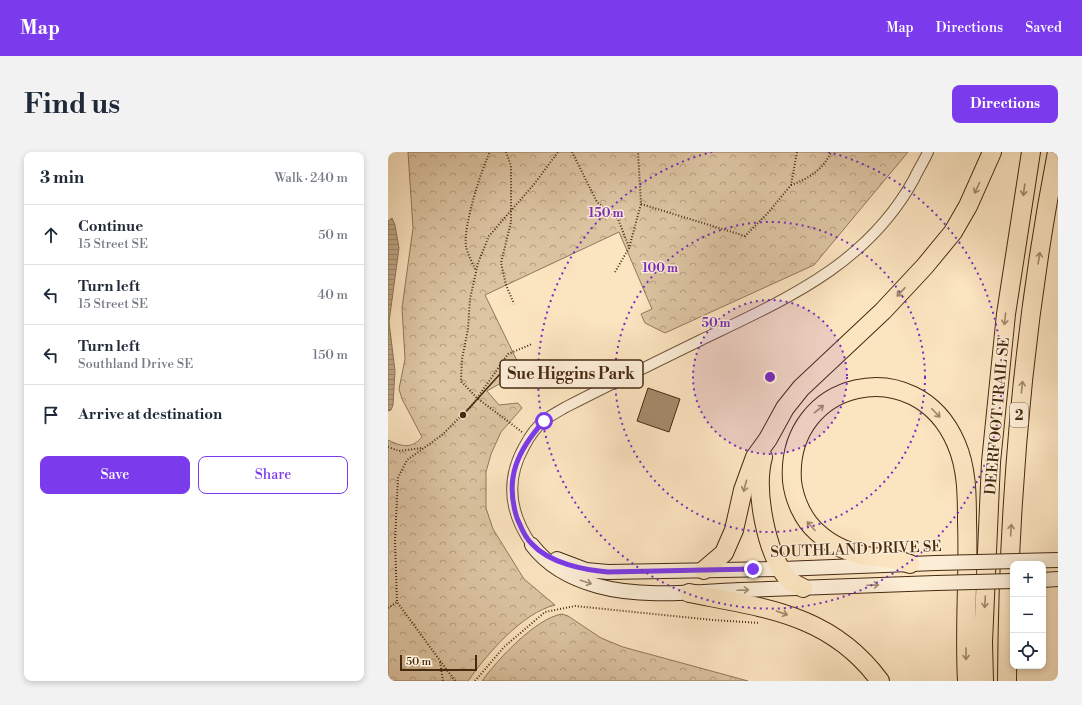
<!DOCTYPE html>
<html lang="en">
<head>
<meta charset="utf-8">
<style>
  body { margin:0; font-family:"Libre Bodoni",serif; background:#f2f2f3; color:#1f2937 }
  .controls { position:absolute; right:12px; bottom:12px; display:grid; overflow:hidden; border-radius:8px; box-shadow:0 2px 6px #0003 }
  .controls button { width:36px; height:36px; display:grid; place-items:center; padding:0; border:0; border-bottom:1px solid #e0e1e3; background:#fff; color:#1f2937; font:20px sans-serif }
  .scale { position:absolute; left:12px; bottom:10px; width:77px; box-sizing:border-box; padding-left:4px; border:2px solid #462a10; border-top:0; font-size:11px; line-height:14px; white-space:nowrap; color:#462a10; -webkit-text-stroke:3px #fcedd6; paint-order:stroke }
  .stop { position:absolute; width:12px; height:12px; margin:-9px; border:3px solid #7c3aed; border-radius:50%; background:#fff }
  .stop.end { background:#7c3aed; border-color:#fff; box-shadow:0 1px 4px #0008 }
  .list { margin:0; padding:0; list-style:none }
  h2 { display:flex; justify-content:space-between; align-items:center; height:52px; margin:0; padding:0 16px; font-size:17px }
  h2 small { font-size:13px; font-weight:400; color:#747a83 }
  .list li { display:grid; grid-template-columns:26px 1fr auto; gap:12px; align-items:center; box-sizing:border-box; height:60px; padding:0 16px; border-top:1px solid #e0e1e3 }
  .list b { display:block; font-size:15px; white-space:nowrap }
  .list p { margin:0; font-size:13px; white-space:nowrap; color:#747a83 }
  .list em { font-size:13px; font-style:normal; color:#747a83 }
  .actions { display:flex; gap:8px; padding:12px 16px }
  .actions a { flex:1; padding:9px 0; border:1px solid #7c3aed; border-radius:8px; text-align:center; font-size:14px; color:#7c3aed }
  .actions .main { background:#7c3aed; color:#fff }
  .icon { flex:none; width:22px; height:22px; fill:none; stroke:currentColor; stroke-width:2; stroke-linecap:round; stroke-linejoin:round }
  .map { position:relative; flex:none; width:670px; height:529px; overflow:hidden; border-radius:8px }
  header { display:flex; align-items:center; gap:24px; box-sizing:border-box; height:56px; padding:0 20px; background:#7c3aed; color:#fff }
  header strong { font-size:19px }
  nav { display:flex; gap:22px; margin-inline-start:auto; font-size:14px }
  .intro { display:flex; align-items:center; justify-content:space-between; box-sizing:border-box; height:96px; padding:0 24px }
  h1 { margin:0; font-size:28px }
  .button { padding:10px 18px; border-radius:8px; background:#7c3aed; color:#fff; font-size:14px; font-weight:700 }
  main { display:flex; gap:24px; padding:0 24px }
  aside { flex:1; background:#fff; border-radius:8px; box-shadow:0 2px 6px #0003 }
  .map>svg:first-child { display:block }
  .park { fill:url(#park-crowns); stroke:#917759 }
  .water { fill:url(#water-rules); stroke:#8d7456 }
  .building { fill:#a48b6c; stroke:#462a10 }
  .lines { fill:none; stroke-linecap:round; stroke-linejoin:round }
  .street-casing { stroke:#73583c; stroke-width:12 }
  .secondary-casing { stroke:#462a10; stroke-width:16 }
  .highway-casing { stroke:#462a10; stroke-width:20 }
  .path { stroke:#462a10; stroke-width:2; stroke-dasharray:1 2; stroke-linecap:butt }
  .street { stroke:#fcedd6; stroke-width:10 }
  .secondary { stroke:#fcedd6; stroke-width:14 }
  .highway { stroke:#fbe4c0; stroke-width:18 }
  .secondary-bridge-casing { stroke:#462a10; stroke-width:16; stroke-linecap:butt }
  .secondary-bridge { stroke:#fcedd6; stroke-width:14 }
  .oneway { stroke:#a08768 }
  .oneway2 { stroke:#a18c73 }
  .route { stroke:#7c3aed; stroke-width:5 }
  .ring { fill:none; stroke:#7b2cbf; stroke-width:2; stroke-dasharray:2 4 }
  .labels { text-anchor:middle; stroke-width:3; stroke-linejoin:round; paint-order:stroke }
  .shield { fill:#fcedd6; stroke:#7d644b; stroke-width:1 }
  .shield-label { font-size:14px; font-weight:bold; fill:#462a10 }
  .street-label { font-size:15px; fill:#462a10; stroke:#fcedd6 }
  .centre { fill:#7b2cbf; stroke:#fcedd6; stroke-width:2 }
  .ring-label { font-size:12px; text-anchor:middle; font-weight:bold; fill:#7b2cbf; stroke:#fcedd6; stroke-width:3; stroke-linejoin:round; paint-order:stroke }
  .leader { fill:none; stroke:#462a10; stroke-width:1.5 }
  .callout-dot { fill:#462a10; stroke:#fcedd6; stroke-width:1.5 }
  .callout { fill:#fcedd6; stroke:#462a10; stroke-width:1.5 }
  .callout-label { font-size:16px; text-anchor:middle; font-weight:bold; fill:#462a10 }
</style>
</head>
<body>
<header>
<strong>Map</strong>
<nav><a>Map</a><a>Directions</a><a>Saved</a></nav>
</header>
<div class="intro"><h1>Find us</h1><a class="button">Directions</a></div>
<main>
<aside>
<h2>3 min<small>Walk · 240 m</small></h2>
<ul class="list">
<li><svg class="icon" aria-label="ahead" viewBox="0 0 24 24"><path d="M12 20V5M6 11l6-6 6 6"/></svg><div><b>Continue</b><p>15 Street SE</p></div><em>50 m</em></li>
<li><svg class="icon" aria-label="left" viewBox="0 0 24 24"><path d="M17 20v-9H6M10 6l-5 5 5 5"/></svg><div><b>Turn left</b><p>15 Street SE</p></div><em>40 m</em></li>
<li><svg class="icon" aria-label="left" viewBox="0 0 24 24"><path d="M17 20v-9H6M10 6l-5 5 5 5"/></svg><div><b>Turn left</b><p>Southland Drive SE</p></div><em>150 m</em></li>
<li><svg class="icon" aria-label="arrive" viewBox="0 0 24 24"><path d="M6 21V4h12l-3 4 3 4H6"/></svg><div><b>Arrive at destination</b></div></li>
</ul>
<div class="actions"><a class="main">Save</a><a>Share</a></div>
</aside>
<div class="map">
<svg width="670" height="529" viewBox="0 0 670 529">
  <defs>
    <pattern id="park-crowns" width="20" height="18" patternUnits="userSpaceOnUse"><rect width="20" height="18" fill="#dcc4a2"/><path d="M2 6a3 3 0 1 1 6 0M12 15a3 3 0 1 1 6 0" fill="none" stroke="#b49f83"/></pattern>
    <pattern id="water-rules" width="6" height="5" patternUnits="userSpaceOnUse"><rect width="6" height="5" fill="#bda584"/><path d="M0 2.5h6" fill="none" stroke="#9b876b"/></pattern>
  </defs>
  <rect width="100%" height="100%" fill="#fbe4c0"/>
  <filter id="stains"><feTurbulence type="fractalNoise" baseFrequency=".005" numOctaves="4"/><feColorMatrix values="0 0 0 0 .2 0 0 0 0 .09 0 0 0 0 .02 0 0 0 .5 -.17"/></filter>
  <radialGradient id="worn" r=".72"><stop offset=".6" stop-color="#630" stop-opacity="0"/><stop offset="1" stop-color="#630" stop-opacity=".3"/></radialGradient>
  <g class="park">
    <path d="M20,0H520L426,113L277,181L257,171L253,162L264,157L231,80L97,143L134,219L99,239L111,253L130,251L134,256L113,280L103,302L98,320V356L105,377L136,427L167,453C134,461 99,502 80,529H0V288C14,295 24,297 34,285L14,247L11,237L17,207L14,156L25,76Z"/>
    <path d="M174,462L180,464L213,486L235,495L360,529H94C109,508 148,466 174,462Z"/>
  </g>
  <path class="water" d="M4,66L7,73L11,96L1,170L7,219L5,253L3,258L0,259V69Z"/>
  <path class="building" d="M260,236L292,247L281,280L249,269Z"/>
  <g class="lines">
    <defs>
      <path id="street" d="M144,393C122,362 117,329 136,295C141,285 148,275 157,268C163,263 171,259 178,255C223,232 268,210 313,188C398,147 479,113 526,27C530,18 536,9 540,0"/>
      <g id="secondary">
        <path d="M144,393C160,414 184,427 210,434C253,446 307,440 352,438C417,436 483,433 548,431"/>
        <path d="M169,407L198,418L220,420L394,417L548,411"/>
        <path d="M655,428L670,427"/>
      </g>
      <g id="highway">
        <path d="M375,305C366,338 378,400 399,426C403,431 410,433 415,436"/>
        <path d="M522,412C510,407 497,406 484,405C464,402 444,394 429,380C415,368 406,347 404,329C397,228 528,198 568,291C579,316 579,343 579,370C581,423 576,476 579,529"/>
        <path d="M316,418L336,401L346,378L355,338L367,305L380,287L397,256L413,236L495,159L537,114L565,80L580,54L604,0"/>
        <path d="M301,441C377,456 443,462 492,529"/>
        <path d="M596,529L595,490L603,310L618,162L643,0"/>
        <path d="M619,529C620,352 635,174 669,0"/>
      </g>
    </defs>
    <use href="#street" class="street-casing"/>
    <use href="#secondary" class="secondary-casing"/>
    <use href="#highway" class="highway-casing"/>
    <g class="path">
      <path d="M118,0L123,14V70L113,111L118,133L126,152"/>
      <path d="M184,0L209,50L230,67L241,95"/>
      <path d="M403,33C420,27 435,18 443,0"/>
      <path d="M253,52L357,84L379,62L403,33L409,0"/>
      <path d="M87,117C84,110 79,101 78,94C75,75 93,18 102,0"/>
      <path d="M227,120L241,96L253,52L250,0"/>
      <path d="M134,280L89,246L73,229L74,207L80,177L82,147L90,111L101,84L147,31L170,0"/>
      <path d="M0,295L11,299L34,296"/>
      <path d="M0,456L9,450"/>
      <path d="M52,510L55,529"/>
      <path d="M67,529L9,450L7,388L10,326L19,308L54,283L85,252L120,202L144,192"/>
      <path d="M87,529L116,495L157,460L187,454L325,468L372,471"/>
    </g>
    <use href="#street" class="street"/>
    <use href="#secondary" class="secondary"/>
    <use href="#highway" class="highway"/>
    <defs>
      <g id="secondary-bridge">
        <path d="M548,411L670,408"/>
        <path d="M548,431L625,429"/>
      </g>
    </defs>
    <use href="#secondary-bridge" class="secondary-bridge-casing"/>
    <use href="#secondary-bridge" class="secondary-bridge"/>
  </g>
  <defs><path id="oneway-shaft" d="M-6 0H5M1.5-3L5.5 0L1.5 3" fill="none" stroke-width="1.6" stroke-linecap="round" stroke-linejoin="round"/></defs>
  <g class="oneway">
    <use href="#oneway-shaft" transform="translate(589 36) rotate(115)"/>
    <use href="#oneway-shaft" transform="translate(636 38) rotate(98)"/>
    <use href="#oneway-shaft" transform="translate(651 106) rotate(-81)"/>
    <use href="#oneway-shaft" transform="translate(513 140) rotate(133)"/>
    <use href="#oneway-shaft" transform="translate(617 167) rotate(96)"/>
    <use href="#oneway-shaft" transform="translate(634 235) rotate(-84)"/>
    <use href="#oneway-shaft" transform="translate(431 257) rotate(-39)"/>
    <use href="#oneway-shaft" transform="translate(548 261) rotate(46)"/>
    <use href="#oneway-shaft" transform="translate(357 334) rotate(105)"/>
    <use href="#oneway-shaft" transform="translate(423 374) rotate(-132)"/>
    <use href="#oneway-shaft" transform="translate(623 378) rotate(-86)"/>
    <use href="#oneway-shaft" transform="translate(597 450) rotate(93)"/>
    <use href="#oneway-shaft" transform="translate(394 461) rotate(19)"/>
    <use href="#oneway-shaft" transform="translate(578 502) rotate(90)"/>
  </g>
  <g class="oneway2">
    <use href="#oneway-shaft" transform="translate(198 430) rotate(18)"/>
    <use href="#oneway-shaft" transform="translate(485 433) rotate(-2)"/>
    <use href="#oneway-shaft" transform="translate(355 438) rotate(-2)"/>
  </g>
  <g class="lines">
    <path class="route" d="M156,269C130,298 116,326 129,366C133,375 136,385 144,392C161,411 196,418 220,420L365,417"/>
  </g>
  <circle cx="382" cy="225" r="77" fill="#7b2cbf" fill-opacity=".12"/>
  <g class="ring">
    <circle cx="382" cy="225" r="77"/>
    <circle cx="382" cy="225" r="155"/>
    <path d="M440 0A232 232 0 1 1 324 0"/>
  </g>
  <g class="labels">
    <rect class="shield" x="622" y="251" width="18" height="24" rx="3"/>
    <g class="shield-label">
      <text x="631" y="268">2</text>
    </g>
    <g class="street-label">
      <text transform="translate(609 264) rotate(-85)" y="5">DEERFOOT TRAIL SE</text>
      <text transform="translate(468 397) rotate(-2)" y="5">SOUTHLAND DRIVE SE</text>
    </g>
  </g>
  <circle cx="382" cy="225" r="6" class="centre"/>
  <g class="ring-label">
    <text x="218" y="65">150 m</text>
    <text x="272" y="120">100 m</text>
    <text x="328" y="175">50 m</text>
  </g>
  <path class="leader" d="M75 263L112 222"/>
  <circle class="callout-dot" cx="75" cy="263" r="4"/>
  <rect class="callout" x="112" y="208" width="143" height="28" rx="4"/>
  <g class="callout-label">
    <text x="183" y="227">Sue Higgins Park</text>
  </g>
  <rect width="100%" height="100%" filter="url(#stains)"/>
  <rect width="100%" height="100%" fill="url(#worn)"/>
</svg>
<div class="controls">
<button>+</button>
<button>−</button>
<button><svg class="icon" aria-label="locate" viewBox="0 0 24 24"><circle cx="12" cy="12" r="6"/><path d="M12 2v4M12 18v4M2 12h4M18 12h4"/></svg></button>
</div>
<div class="scale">50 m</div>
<div class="stop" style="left:156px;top:269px"></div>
<div class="stop end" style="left:365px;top:417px"></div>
</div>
</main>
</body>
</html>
